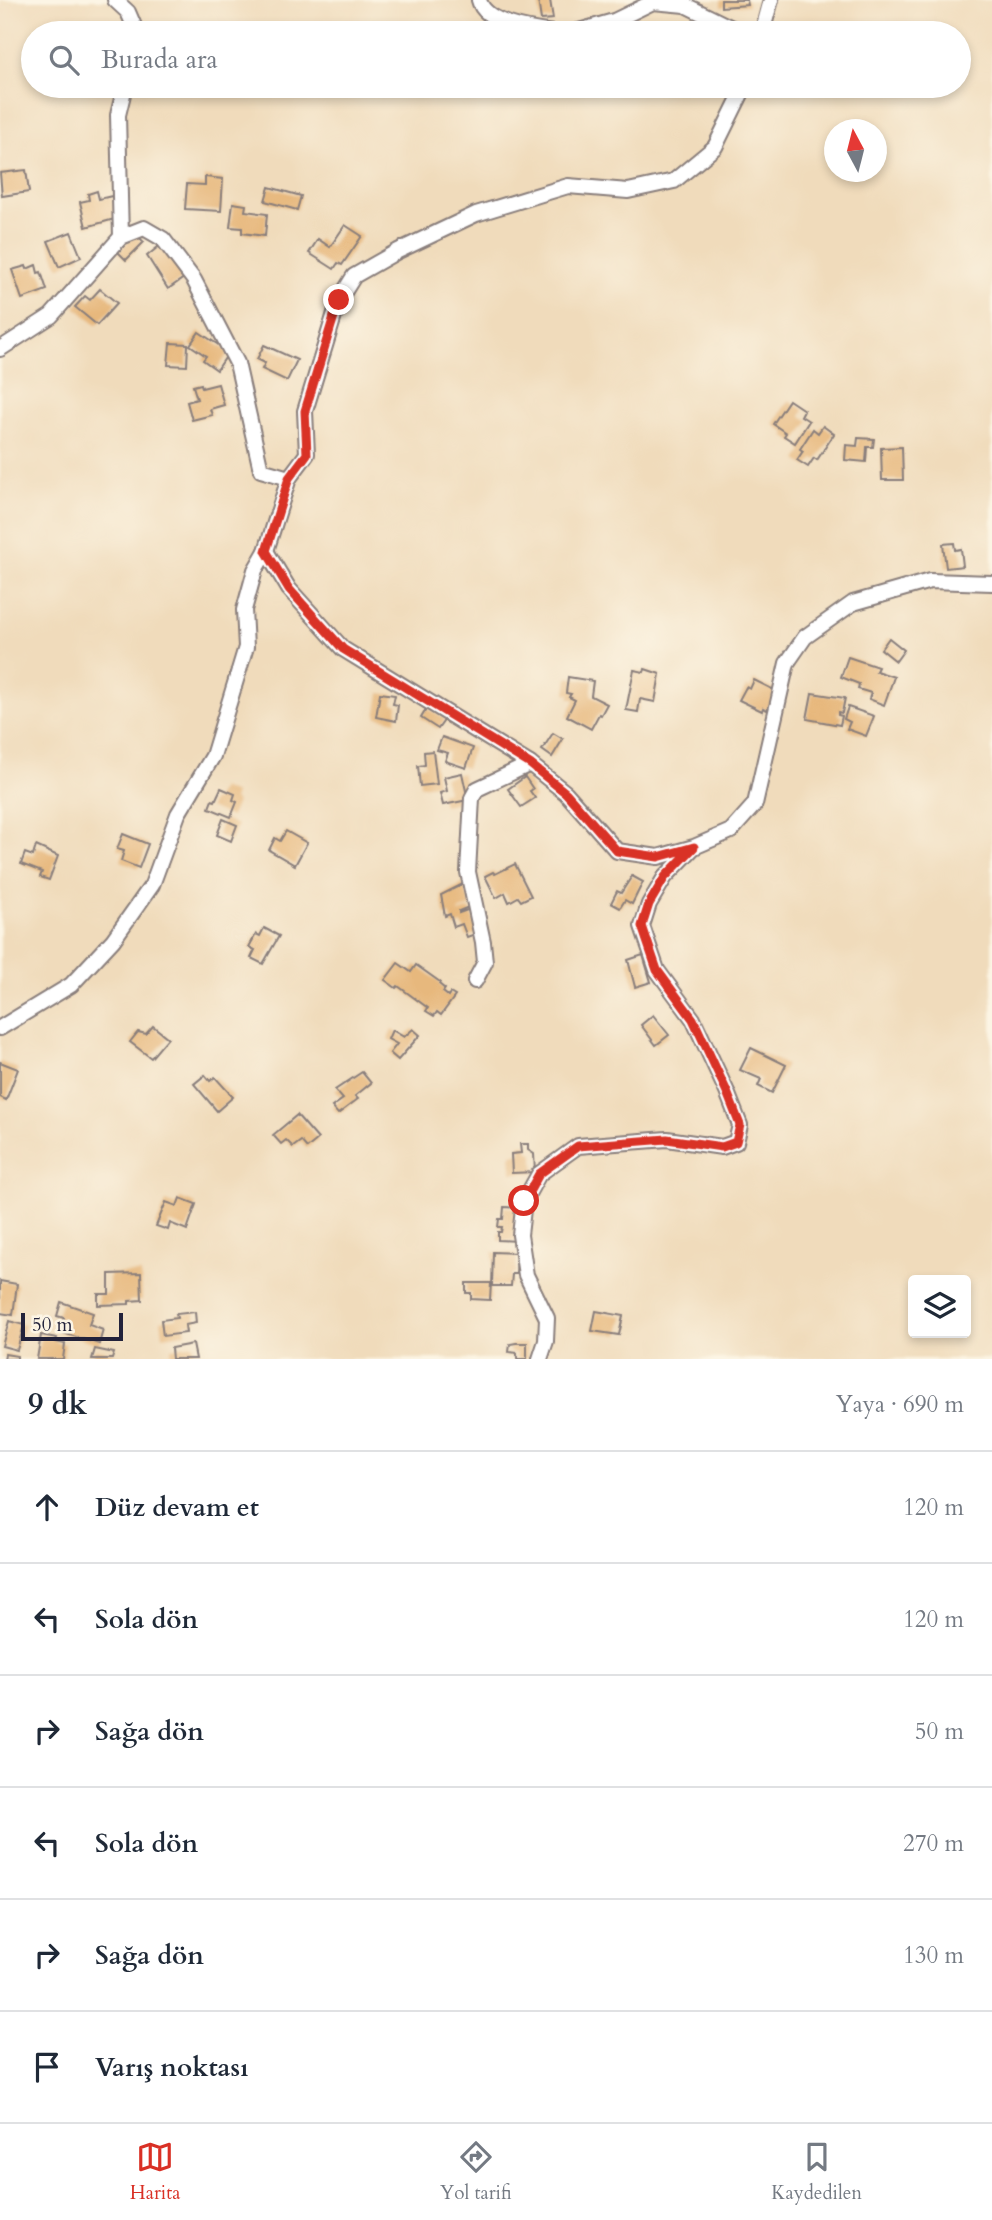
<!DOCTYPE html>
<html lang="tr">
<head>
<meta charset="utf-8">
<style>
  body { margin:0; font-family:Cardo,serif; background:#f6f6f7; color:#1f2937 }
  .controls { position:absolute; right:21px; bottom:21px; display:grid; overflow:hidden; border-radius:7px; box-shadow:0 4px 10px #0003 }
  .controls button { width:63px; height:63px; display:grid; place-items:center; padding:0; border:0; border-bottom:2px solid #e0e1e3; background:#fff; color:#1f2937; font:35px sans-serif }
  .compass { position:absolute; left:824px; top:119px; width:63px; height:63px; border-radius:50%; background:#fff; box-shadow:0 4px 10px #0003; rotate:353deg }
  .scale { position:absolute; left:21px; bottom:18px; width:102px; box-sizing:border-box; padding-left:7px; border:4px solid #22223b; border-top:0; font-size:19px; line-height:24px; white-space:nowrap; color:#22223b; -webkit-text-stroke:5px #fcf5e5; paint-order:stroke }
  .stop { position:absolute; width:21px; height:21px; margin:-16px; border:5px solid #d93025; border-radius:50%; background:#fff }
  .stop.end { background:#d93025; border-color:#fff; box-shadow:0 2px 7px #0008 }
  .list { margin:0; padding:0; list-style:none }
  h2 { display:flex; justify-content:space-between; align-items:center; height:91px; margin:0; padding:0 28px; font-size:30px }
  h2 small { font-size:23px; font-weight:400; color:#747a83 }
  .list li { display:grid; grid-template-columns:46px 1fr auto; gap:21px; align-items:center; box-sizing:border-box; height:112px; padding:0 28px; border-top:2px solid #e0e1e3 }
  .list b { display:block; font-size:26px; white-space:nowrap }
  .list em { font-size:23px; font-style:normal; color:#747a83 }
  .icon { flex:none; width:38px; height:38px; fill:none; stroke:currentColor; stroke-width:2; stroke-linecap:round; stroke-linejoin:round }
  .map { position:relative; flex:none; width:992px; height:1359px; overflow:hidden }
  .search { position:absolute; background:#fff; box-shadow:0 4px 10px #0003; left:21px; right:21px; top:21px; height:77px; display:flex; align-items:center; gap:18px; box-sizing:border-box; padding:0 24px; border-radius:38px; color:#747a83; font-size:26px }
  .sheet { height:763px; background:#fff }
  nav { display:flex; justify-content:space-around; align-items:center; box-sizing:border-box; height:98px; border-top:2px solid #e0e1e3; background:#fff; font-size:19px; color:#747a83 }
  nav a { display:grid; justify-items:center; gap:4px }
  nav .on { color:#d93025 }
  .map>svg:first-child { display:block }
  .building { fill:#e7b87d }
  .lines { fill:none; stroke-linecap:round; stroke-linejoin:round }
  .minor-casing { stroke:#897e7b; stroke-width:18 }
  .minor { stroke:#fff; stroke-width:14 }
  .route { stroke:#d93025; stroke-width:9 }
</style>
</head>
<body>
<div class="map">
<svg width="992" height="1359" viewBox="0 0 992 1359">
  <rect width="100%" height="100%" fill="#fcf5e5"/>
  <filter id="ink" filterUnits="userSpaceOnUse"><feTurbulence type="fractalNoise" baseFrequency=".0143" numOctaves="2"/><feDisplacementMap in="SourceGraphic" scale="14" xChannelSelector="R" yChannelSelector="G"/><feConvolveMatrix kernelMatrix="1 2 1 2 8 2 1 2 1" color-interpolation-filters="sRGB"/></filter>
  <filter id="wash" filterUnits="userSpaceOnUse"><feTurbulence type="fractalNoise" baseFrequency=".00686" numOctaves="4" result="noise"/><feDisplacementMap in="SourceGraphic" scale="28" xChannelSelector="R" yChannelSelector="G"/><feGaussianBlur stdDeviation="1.57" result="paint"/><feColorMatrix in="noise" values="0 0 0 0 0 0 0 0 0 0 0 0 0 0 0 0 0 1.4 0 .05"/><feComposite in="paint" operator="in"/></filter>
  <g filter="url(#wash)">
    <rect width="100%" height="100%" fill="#f0dbbb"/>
    <g id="blocks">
      <g class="building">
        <path d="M538,0H550L553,19L541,20Z"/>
        <path d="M721,0H747L748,5L721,7Z"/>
        <path d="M26,170L29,192L2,196L0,173Z"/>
        <path d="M205,177L223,179L221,211L185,209L187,184L205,185Z"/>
        <path d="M269,187L301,196L297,210L265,201Z"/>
        <path d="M97,191L99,199L112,196L118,218L86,227L80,202L89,200L88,194Z"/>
        <path d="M233,203L246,205L245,211L267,214L265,236L242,233V228L230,227Z"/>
        <path d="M345,225L362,236L342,265L338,263L334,269L309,253L318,239L330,247Z"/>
        <path d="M71,232L81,257L59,267L48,241Z"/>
        <path d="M135,234L144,242L126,260L118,252Z"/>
        <path d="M163,243L188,275L168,289L147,256Z"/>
        <path d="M36,265L38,273L41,272L47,290L22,299L12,270L26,266L27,269Z"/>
        <path d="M100,289L117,303L97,325L75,307L85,296L90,300Z"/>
        <path d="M199,332L229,352L217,370L203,360L206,356L190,345Z"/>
        <path d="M170,343L188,344L187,366L168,365Z"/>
        <path d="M264,345L297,360L287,381L262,369L265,363L257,359Z"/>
        <path d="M201,384L202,388L218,384L224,405L210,409L212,415L192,420L187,402L197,399L193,386Z"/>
        <path d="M789,400L804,410L801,416L809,421L795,443L784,436L786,433L773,424Z"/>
        <path d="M823,426L834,434L817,460L814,458L808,467L797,460L803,451L800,449L813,429L818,433Z"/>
        <path d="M858,438L874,439L873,447H867L866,462L845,460L846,445L857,446Z"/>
        <path d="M902,447L903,480H882L881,448Z"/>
        <path d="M954,543L955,550L961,549L963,566L946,568L943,544Z"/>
        <path d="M889,638L904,650L896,661L881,649Z"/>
        <path d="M848,657L878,667L876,671L894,677L884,705L869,699L871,693L858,689L859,684L841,677Z"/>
        <path d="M645,669L660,674L655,702L640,699L638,712L626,710L634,670L644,672Z"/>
        <path d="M568,677L593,681L591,696L607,704L601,715L599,714L591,729L567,716L575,700L569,697L571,694L566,693Z"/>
        <path d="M754,680L776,691L767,710L763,708L762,711L739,700L746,687L750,689Z"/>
        <path d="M380,693L395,695L393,704L398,705L396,721L376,717Z"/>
        <path d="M812,693L845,698L842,713L838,712V715L842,716L840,725L807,719Z"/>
        <path d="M848,707L874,716L866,736L847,729L850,722L844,719Z"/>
        <path d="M427,708L445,719L438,729L421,718Z"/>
        <path d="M553,733L563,739L552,757L542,750Z"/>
        <path d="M442,737L473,748L466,768L445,761L448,753L437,750Z"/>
        <path d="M433,751L437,784L420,786L418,766L425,765L424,752Z"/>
        <path d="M462,773L468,800L443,805L440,793L447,791L444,777Z"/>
        <path d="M525,777L533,789L530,791L535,798L521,807L508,789Z"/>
        <path d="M221,788L235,794L233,800L237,802L231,817L209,808L212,800L215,801Z"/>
        <path d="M223,819L237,825L231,841L217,835Z"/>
        <path d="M286,831L307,843L295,865L269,850L275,838L280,841Z"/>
        <path d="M123,834L148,844L139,868L121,861L124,851L117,849Z"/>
        <path d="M36,846L58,856L49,880L40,877L42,872L21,864L25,853L33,856Z"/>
        <path d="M515,864L531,896L521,901L518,897L509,902L505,893L496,898L485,876L493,872L495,874Z"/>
        <path d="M632,876L643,882L632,904L625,900L620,908L611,903L617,891L621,893Z"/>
        <path d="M463,884L471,906L459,911V913L470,909L478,933L467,937L462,924L454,927L450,914L445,916L441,895Z"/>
        <path d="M264,928L279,936L263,964L251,958L255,950L249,947L256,934L260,936Z"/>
        <path d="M643,955L651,982L635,987L628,960Z"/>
        <path d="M398,963L411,972L416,965L440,982L439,984L445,989L443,992L448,996L450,993L455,996L441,1015L437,1012L434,1016L426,1011L428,1008L398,986L396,988L385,980Z"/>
        <path d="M653,1015L669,1035L656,1045L641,1025Z"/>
        <path d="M153,1026L168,1038L151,1058L130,1042L138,1032L146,1034Z"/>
        <path d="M413,1029L420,1035L398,1060L390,1053L397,1044L388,1039L392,1030L404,1037Z"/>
        <path d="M751,1048L786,1065L772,1093L758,1086L761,1079L740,1070Z"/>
        <path d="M0,1062L18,1069L6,1100L0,1097Z"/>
        <path d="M362,1072L371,1083L355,1096L358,1099L338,1114L332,1107L343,1099L335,1090Z"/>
        <path d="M205,1075L210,1081L215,1077L233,1097L217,1111L194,1084Z"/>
        <path d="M297,1115L318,1139L307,1148L301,1141L293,1147L286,1140L281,1144L273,1135Z"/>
        <path d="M520,1144H528V1150L534,1154L535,1172L512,1173L511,1154L521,1153Z"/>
        <path d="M180,1198L196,1204L187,1230L170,1223L168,1230L156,1226L166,1202L177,1206Z"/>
        <path d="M504,1207L520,1208L519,1221H514V1229L517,1241L498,1240V1232H501L502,1227H498L499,1219H503Z"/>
        <path d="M493,1252L517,1253L516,1274H512L511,1286H492Z"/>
        <path d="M141,1273L142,1300L129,1301V1304L98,1305V1294H109V1274Z"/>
        <path d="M0,1281L17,1284L13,1315L0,1313Z"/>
        <path d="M466,1283H491L490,1300L471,1299V1293H466Z"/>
        <path d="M61,1302L93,1313L89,1325L103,1330L99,1344L60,1332L64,1318L57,1316Z"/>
        <path d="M596,1311L623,1316L619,1335L592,1331Z"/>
        <path d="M195,1312L196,1323L185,1325L186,1333L163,1336L161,1320L177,1318L176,1314Z"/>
        <path d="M9,1321L24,1325L17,1350L2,1346Z"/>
        <path d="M41,1335L57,1338L56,1342L65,1344L63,1359H37Z"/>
        <path d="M516,1343H527V1359H517V1353L509,1352L510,1344Z"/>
        <path d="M193,1344L196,1359H172L171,1348Z"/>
        <path d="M95,1349L114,1353L112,1359H92Z"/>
        <path d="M5,1354L17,1356V1359H4Z"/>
      </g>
    </g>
  </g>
  <g filter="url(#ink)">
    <use href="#blocks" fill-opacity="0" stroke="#897e7b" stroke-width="2"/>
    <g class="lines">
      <defs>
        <g id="minor">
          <path d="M115,0L128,12L137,33"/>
          <path d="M479,0C485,24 532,30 553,33"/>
          <path d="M572,33L614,21L653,2L685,5L742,33"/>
          <path d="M762,33L771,0"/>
          <path d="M121,237L118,115L125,86"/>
          <path d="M0,349L51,316L121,237L144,228L163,239L194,280L237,363L261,470L289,478L307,454L305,411L339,300L354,276L398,251L476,214L568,186L628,191L674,181L715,147L745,86"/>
          <path d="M266,551L289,589L343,649L530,764L566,793L617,851L658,857L694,847L731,831L755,804L787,663L805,637L853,603L930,581L992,583"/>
          <path d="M475,981L485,962L483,942L468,872L472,798L477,789L530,764"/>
          <path d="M0,1028L71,985L113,940L152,885L178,814L213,756L246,647L244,610L255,570L266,551L289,478"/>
          <path d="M540,1359L546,1341L547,1318L526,1275L520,1235L524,1201L539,1174L578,1146L667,1139L722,1147L736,1142L740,1125L727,1092L693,1019L657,970L642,926L649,904L665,877L693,848"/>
        </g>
      </defs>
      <use href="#minor" class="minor-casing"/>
      <use href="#minor" class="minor"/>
    </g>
  </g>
  <g class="lines" filter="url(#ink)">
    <path class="route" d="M339,300L305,411L307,454L289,478L266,551L289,589L343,649L530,764L566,793L617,851L658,857L694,847L665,877L649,904L642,926L657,970L693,1019L727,1092L740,1125L736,1142L722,1147L667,1139L578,1146L539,1174L524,1201"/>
  </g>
</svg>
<div class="controls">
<button><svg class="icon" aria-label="layers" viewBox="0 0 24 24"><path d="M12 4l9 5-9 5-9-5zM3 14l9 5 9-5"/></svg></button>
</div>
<svg class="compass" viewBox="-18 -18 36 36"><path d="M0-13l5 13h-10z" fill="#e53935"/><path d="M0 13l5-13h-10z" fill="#747a83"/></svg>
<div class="scale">50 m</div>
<div class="stop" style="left:524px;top:1201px"></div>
<div class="stop end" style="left:339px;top:300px"></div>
<div class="search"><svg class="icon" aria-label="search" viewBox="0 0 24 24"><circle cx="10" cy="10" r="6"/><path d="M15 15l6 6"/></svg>Burada ara</div>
</div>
<section class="sheet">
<h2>9 dk<small>Yaya · 690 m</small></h2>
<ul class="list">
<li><svg class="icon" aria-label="ahead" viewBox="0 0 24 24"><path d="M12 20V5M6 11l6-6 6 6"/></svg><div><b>Düz devam et</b></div><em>120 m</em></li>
<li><svg class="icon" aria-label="left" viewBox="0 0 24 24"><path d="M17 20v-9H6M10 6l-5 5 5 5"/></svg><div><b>Sola dön</b></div><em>120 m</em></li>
<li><svg class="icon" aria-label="right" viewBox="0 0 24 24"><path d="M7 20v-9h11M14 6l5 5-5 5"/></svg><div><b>Sağa dön</b></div><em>50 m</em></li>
<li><svg class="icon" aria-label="left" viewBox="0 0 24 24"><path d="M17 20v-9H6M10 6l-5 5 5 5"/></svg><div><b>Sola dön</b></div><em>270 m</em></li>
<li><svg class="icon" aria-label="right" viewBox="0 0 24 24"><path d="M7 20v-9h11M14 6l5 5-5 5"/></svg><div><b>Sağa dön</b></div><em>130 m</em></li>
<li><svg class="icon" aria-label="arrive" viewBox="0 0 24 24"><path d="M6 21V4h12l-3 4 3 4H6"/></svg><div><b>Varış noktası</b></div></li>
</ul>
</section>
<nav>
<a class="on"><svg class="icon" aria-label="map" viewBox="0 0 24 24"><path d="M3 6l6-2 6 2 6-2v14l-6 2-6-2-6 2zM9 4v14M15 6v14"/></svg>Harita</a>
<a><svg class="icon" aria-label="directions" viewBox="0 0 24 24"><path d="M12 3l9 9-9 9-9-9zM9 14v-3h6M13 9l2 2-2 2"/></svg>Yol tarifi</a>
<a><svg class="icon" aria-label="saved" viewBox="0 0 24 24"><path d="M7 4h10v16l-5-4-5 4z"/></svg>Kaydedilen</a>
</nav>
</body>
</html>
